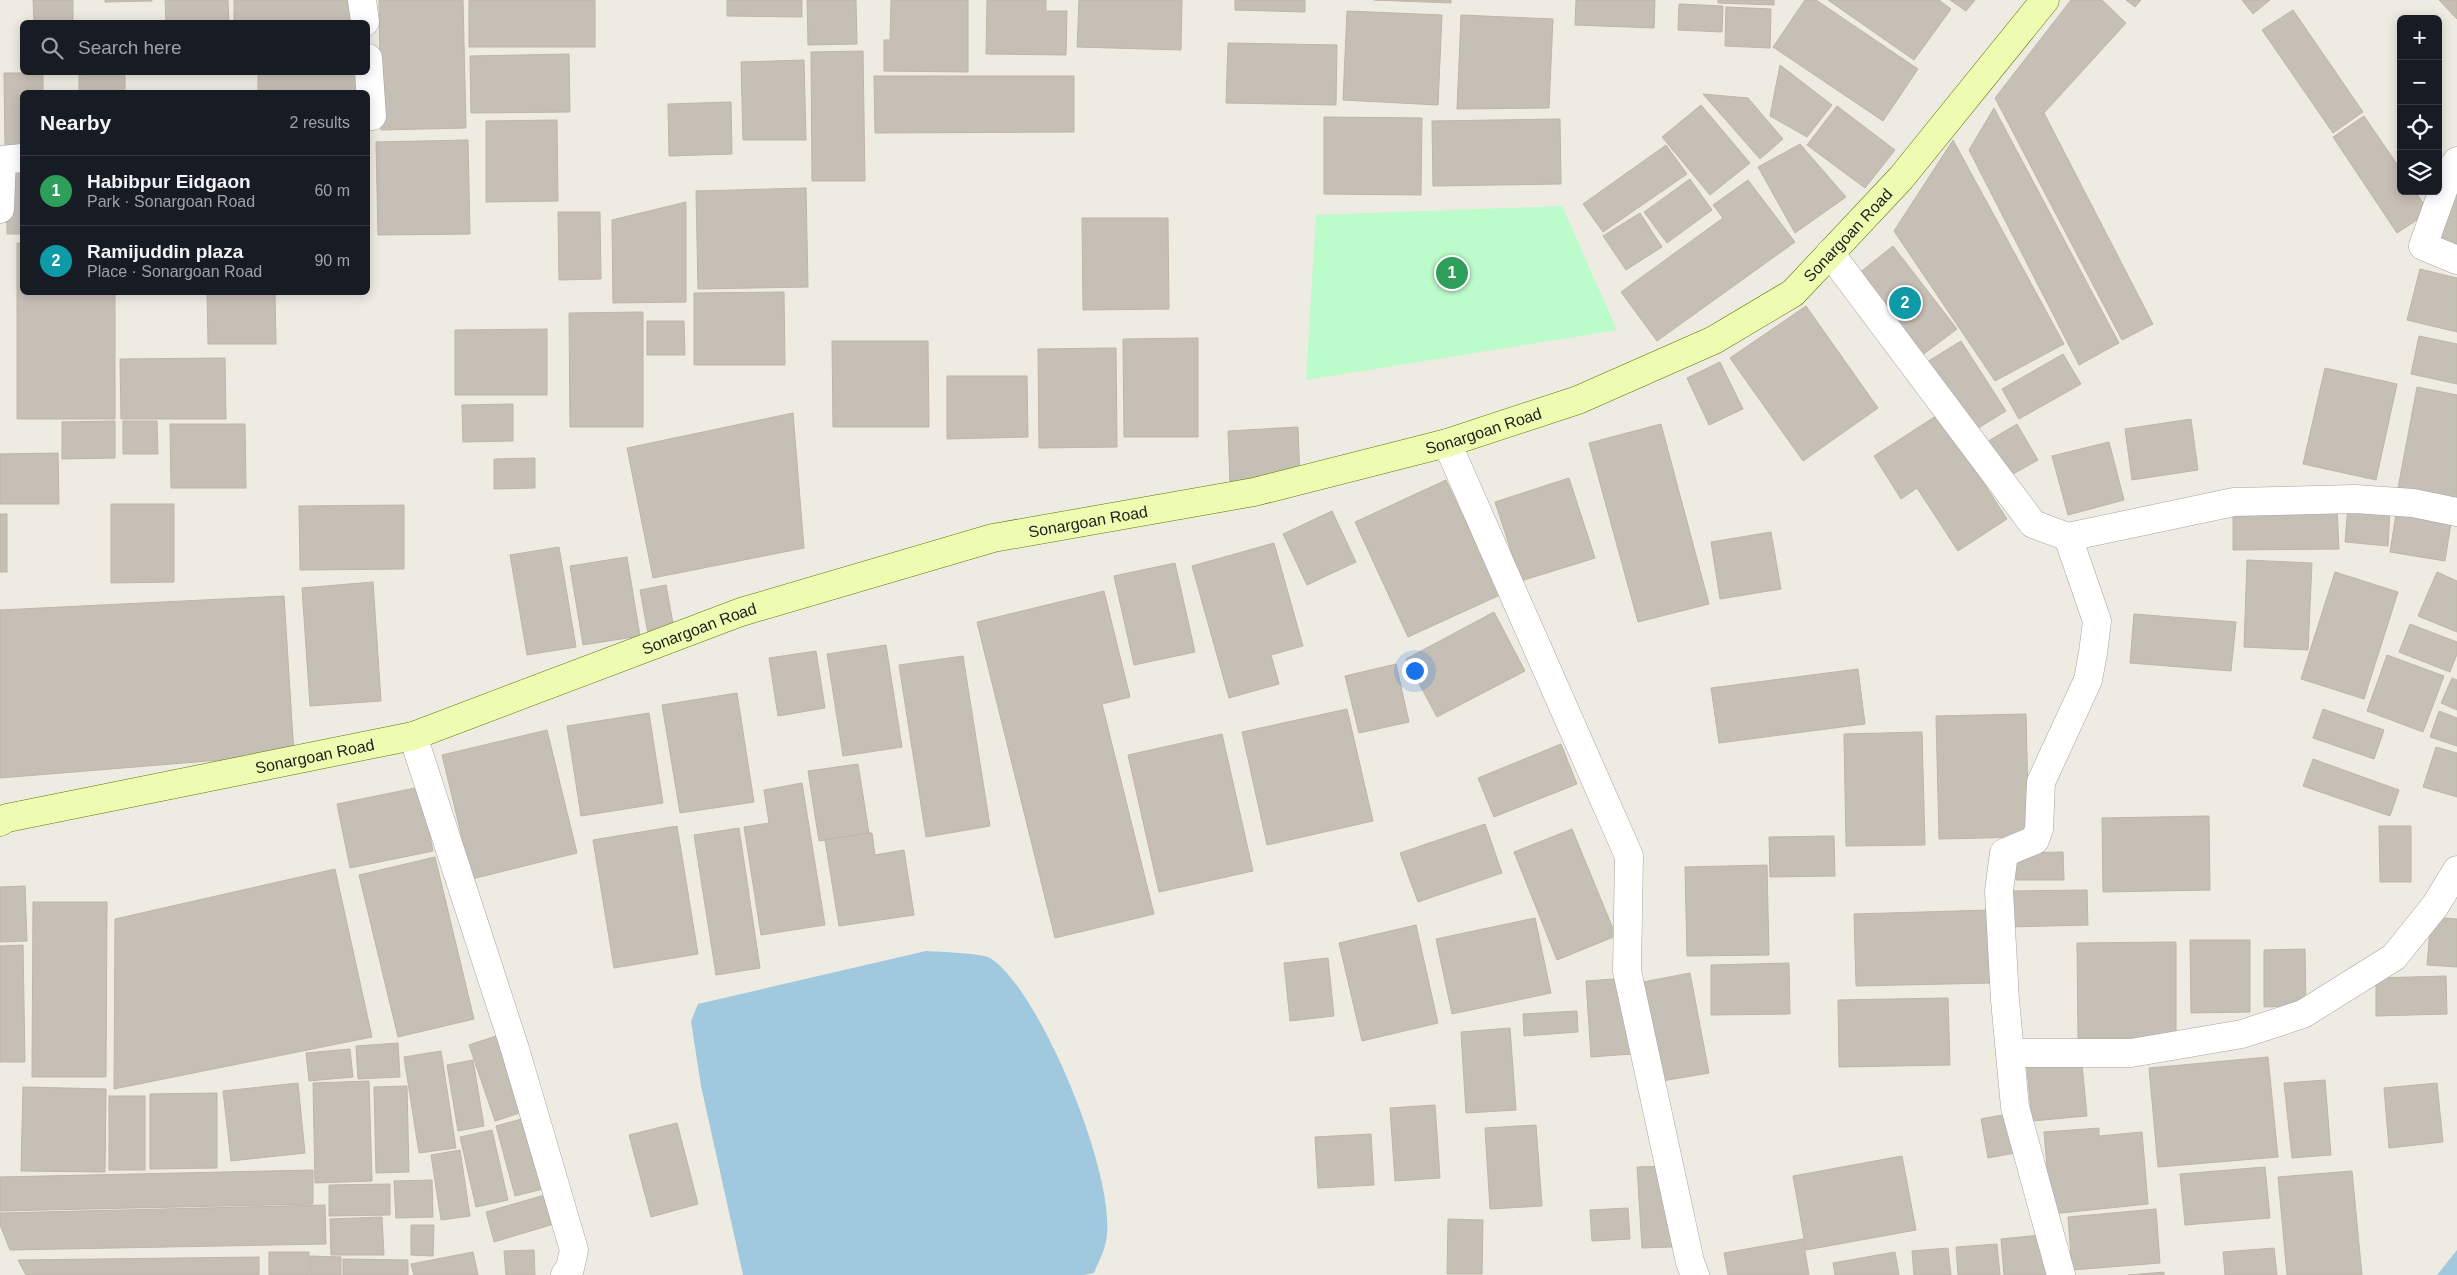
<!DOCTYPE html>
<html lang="en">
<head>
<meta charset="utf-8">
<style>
  body { margin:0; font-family:Arial,sans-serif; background:#20242c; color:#f1f3f6 }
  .controls { position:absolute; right:15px; top:15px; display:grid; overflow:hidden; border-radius:8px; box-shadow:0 2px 12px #0003 }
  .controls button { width:45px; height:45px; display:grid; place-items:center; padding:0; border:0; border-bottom:1px solid #363941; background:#171b24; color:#f1f3f6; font:25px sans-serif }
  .you { position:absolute; left:1414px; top:670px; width:18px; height:18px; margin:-12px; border:4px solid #fff; border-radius:50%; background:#1a73e8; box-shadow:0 0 0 8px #1a73e833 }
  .badge { display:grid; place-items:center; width:32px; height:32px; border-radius:50%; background:#ea580c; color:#fff; font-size:16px; font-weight:700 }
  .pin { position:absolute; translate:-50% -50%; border:2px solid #fff; box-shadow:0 1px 5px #0006 }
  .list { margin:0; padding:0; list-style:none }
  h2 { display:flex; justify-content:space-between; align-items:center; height:65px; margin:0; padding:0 20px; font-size:21px }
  h2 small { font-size:16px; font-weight:400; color:#9ea1a6 }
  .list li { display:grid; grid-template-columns:32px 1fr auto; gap:15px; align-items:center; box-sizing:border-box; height:70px; padding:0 20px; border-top:1px solid #363941 }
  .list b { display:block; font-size:19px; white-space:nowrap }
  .list p { margin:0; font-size:16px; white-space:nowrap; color:#9ea1a6 }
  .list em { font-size:16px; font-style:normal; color:#9ea1a6 }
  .icon { flex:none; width:28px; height:28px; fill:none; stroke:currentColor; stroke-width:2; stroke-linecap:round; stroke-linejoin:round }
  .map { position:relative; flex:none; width:2457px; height:1275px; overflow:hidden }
  .search { position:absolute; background:#171b24; box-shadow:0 2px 12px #0003; left:20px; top:20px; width:350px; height:55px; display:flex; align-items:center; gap:12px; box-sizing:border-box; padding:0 18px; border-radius:8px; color:#9ea1a6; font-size:19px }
  .panel { position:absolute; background:#171b24; box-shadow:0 2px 12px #0003; left:20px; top:90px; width:350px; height:205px; border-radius:8px }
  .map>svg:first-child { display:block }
  .park { fill:#bcfbca }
  .water { fill:#a0c8de }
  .building { fill:#c6bfb5; stroke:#c1b4a4 }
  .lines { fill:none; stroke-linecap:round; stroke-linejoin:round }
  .street-casing { stroke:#a4a4a4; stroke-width:29 }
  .secondary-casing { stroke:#5a7700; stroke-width:29 }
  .street { stroke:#fff; stroke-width:28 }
  .secondary { stroke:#eefcb2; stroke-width:28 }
  .labels { text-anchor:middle; stroke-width:4; stroke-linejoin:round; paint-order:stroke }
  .street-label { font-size:16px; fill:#1d1d1d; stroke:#fff }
</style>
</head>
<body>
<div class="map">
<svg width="2457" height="1275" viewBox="0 0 2457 1275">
  <rect width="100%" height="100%" fill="#eeece2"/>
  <path class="park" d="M1562,206L1617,330L1306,380L1316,215Z"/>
  <g class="water">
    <path d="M926,951C939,952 981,953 990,958C1041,990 1119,1182 1106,1241C1104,1252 1098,1263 1094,1273L1084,1275H743L701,1086L691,1021L698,1004Z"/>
    <path d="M2457,1250V1275H2437Z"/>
  </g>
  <g class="building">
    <path d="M33,0H73V22H34Z"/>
    <path d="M105,0H152V1L105,2Z"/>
    <path d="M165,0H228L229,22H166Z"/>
    <path d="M234,0H353L354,22H234Z"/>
    <path d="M379,0H463L466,128L381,130Z"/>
    <rect x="469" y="0" width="126" height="47"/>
    <path d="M727,0H802V17L727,16Z"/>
    <path d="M807,0H856L857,44L808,45Z"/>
    <path d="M891,0H968V72L884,71V40H890Z"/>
    <path d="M987,0H1046V11H1067L1066,55L986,54Z"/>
    <path d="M1079,0H1182L1181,50L1077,47Z"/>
    <path d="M1235,0H1305V12L1235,10Z"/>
    <path d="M1374,0H1451V3Z"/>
    <path d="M1576,0H1655L1654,28L1575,25Z"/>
    <path d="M1718,0H1774V5L1718,3Z"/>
    <path d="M1805,0H1816L1918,69L1883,121L1773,47Z"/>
    <path d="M1828,0H1939L1951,9L1914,60Z"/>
    <path d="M1950,0H1975L1966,11Z"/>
    <path d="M2071,0H2102L2126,23L2044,113L2153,324L2122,340L1995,98Z"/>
    <path d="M2126,0H2141L2135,7Z"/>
    <path d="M2242,0H2270L2253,14Z"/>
    <path d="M2439,0H2457V19Z"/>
    <path d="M1679,4L1723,6L1722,32L1678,30Z"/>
    <path d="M1726,7L1771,9L1770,48L1725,46Z"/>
    <path d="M2293,10L2363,112L2333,133L2262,30Z"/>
    <path d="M1347,11L1442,15L1438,105L1343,100Z"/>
    <path d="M1461,15L1553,19L1549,108L1457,109Z"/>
    <path d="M1228,43L1337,45L1336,105L1226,103Z"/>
    <path d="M863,51L865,181H812L811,52Z"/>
    <path d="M569,54L570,112L471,113L470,56Z"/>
    <path d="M804,60L806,140H743L741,62Z"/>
    <path d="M1780,65L1832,105L1807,137L1770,116Z"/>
    <path d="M258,72H358L359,92H258Z"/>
    <path d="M4,73H43V92H22V146H5Z"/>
    <path d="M125,74V92H79V75Z"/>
    <path d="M874,76H1074V132L875,133Z"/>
    <path d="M1703,94L1748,98L1783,139L1760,159Z"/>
    <path d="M731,102L732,154L669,156L668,104Z"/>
    <path d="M1701,105L1750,163L1710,195L1662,137Z"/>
    <path d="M1837,106L1895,150L1865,188L1807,145Z"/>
    <path d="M1994,108L2119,343L2079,365L1969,150Z"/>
    <path d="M2364,116L2401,170V191H2415L2429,212L2397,233L2333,137Z"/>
    <path d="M1324,117L1422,118L1421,195L1324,194Z"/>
    <path d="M1560,119L1561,184L1433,186L1432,121Z"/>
    <path d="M557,120L558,201L486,202V121Z"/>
    <path d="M468,140L470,234L378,235L376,142Z"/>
    <path d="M1953,140L2064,344L1995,381L1894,231Z"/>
    <path d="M1800,144L1846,197L1795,233L1758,167Z"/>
    <path d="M1666,145L1687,174L1603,232L1583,204Z"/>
    <path d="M6,171H22V234H7Z"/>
    <path d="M1690,179L1712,210L1667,243L1644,212Z"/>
    <path d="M1748,180L1795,242L1657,341L1621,292L1723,218L1713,205Z"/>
    <path d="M806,188L808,287L698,289L696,191Z"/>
    <path d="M2450,190L2457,193V252L2427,239Z"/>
    <path d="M686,202V302L613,303L612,220Z"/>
    <path d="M558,212H600L601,279L559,280Z"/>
    <path d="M1640,213L1662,247L1626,270L1603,236Z"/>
    <path d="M1082,218H1168L1169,309L1083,310Z"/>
    <path d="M17,243H22V292H115V419H17Z"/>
    <path d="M1893,246L1957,329L1917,359L1854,277Z"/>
    <path d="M2420,269L2457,278V332L2407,320Z"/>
    <path d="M207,292H275L276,344H208Z"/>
    <path d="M784,292L785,365H694V293Z"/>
    <path d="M1806,306L1878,408L1803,461L1730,358Z"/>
    <path d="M643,312V427H570L569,313Z"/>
    <path d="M647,321H684L685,355H647Z"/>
    <path d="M547,329V395H455V330Z"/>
    <path d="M2419,336L2457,344V384L2411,374Z"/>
    <path d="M1198,338V437H1124L1123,339Z"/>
    <path d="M832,341H928L929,427H833Z"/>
    <path d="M1961,341L2006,411L1967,435L1922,365Z"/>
    <path d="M1116,348L1117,447L1039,448L1038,349Z"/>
    <path d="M2063,354L2081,384L2019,419L2002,389Z"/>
    <path d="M225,358L226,419H121L120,359Z"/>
    <path d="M1720,362L1743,409L1709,425L1687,378Z"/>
    <path d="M2325,368L2397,384L2376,480L2303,464Z"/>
    <path d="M947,376H1027L1028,437L947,439Z"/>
    <path d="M2417,387L2457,395V499L2398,488Z"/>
    <path d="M513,404V441L463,442L462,405Z"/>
    <path d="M793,413L804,548L653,578L627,448Z"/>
    <path d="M1939,414L2007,519L1958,551L1917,488L1901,499L1874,456Z"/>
    <path d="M2191,419L2198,470L2132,480L2125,429Z"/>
    <path d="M115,421V458L62,459V422Z"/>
    <path d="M123,421H157L158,454H123Z"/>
    <path d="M170,424H245L246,488H171Z"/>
    <path d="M1661,424L1709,604L1638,622L1589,443Z"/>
    <path d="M2017,424L2038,460L2006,478L1985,443Z"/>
    <path d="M1298,427L1300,480L1230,483L1228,431Z"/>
    <path d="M2109,442L2124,500L2068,515L2052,456Z"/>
    <path d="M58,453L59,504H0V454Z"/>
    <path d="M535,458V488L494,489V459Z"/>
    <path d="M1569,478L1595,558L1521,581L1495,502Z"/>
    <path d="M1446,480L1500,595L1408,637L1355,522Z"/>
    <path d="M111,504H174V582L111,583Z"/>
    <path d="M404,505V569L300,570L299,506Z"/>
    <path d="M2348,505L2390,509L2388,546L2345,542Z"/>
    <path d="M2337,506L2339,549L2233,550V507Z"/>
    <path d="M2397,508L2452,517L2445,561L2390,552Z"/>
    <path d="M1332,511L1356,562L1307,585L1283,534Z"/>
    <rect x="0" y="514" width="7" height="58"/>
    <path d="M1771,532L1781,589L1720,599L1711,542Z"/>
    <path d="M1274,543L1303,646L1271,655L1279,684L1229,698L1192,566Z"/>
    <path d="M559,547L576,647L527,655L510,555Z"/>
    <path d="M627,557L640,636L583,645L570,566Z"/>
    <path d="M2247,560L2312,563L2308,650L2244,647Z"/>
    <path d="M1175,563L1195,652L1134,665L1114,576Z"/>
    <path d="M2335,572L2398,592L2364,699L2301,679Z"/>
    <path d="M2437,572L2457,581V632L2418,616Z"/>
    <path d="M373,582L381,701L310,706L302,588Z"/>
    <path d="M666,585L675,634L649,639L640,590Z"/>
    <path d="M1104,591L1130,697L1102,704L1154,914L1055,938L977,622Z"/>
    <path d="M284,596L294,754L0,778V610Z"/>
    <path d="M1494,612L1525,671L1437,717L1406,659Z"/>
    <path d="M2134,614L2236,622L2231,671L2130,663Z"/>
    <path d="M2410,624L2457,642V654L2450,672L2399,652Z"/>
    <path d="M886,645L902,747L843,756L827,654Z"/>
    <path d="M816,651L825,708L778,716L769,658Z"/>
    <path d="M2387,655L2444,676L2423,732L2367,711Z"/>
    <path d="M963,656L990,826L926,837L899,665Z"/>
    <path d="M1396,664L1409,722L1359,733L1345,676Z"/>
    <path d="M1858,669L1865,724L1719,743L1711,688Z"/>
    <path d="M2452,678L2457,680V710L2441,703Z"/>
    <path d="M737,693L754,802L680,813L662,705Z"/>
    <path d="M1347,709L1373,821L1267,845L1242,732Z"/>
    <path d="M2323,709L2384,730L2374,759L2313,738Z"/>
    <path d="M2439,711L2457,718V746L2430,737Z"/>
    <path d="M649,713L663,803L581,816L567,726Z"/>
    <path d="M2026,714L2029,837L1939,839L1936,716Z"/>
    <path d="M547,730L577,853L472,879L442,755Z"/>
    <path d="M1922,732L1925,845L1846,846L1844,734Z"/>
    <path d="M1222,734L1253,871L1159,892L1128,755Z"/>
    <path d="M1561,744L1577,784L1494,817L1478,778Z"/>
    <path d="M2436,747L2457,753V797L2423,787Z"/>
    <path d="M2313,759L2399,790L2390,816L2303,786Z"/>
    <path d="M858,764L869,833L819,841L808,771Z"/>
    <path d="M802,783L825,925L761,935L744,827L769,823L764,790Z"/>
    <path d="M420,787L433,851L350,868L337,804Z"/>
    <path d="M2209,816L2210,890L2103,892L2102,818Z"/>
    <path d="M1485,824L1502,873L1418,902L1400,853Z"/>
    <path d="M677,826L698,954L614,968L593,840Z"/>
    <path d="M2379,826H2411V882H2380Z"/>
    <path d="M739,828L760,968L716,975L694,835Z"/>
    <path d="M1572,829L1616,936L1557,960L1514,852Z"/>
    <path d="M869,833H872L875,855L904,850L914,915L839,926L825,840Z"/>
    <path d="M1834,836L1835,876L1770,877L1769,837Z"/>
    <path d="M2063,852L2064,880H2016L2015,853Z"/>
    <path d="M435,857L474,1019L398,1037L359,875Z"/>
    <path d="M1767,865L1769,955L1687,956L1685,867Z"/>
    <path d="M335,869L372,1037L114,1089L115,919Z"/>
    <path d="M25,886L27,941L0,942V887Z"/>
    <path d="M2087,890L2088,925L2009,927L2008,891Z"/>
    <path d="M33,902H107L106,1077H32Z"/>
    <path d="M1990,910L1991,983L1856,986L1854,914Z"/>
    <path d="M2431,917L2457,919V967L2427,965Z"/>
    <path d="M1535,918L1551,993L1452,1014L1436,939Z"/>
    <path d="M1416,925L1438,1023L1362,1041L1339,943Z"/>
    <path d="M2190,940H2250V1012L2191,1013Z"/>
    <path d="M2176,942V1038H2078L2077,943Z"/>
    <path d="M23,945L25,1062H0V946Z"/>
    <path d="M2305,949L2306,1006L2264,1007V950Z"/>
    <path d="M1328,958L1334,1016L1290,1021L1284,963Z"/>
    <path d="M1789,963L1790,1014L1711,1015V965Z"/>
    <path d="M1690,973L1709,1073L1662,1081L1643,982Z"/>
    <path d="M2446,976L2447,1014L2376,1016V978Z"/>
    <path d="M1627,978L1632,1054L1591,1057L1586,981Z"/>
    <path d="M1948,998L1950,1065L1839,1067L1838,1000Z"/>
    <path d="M1577,1011L1578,1032L1524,1036L1523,1014Z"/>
    <path d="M1510,1028L1516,1110L1466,1113L1461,1032Z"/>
    <path d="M496,1036L523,1112L495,1121L469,1045Z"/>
    <path d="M398,1043L400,1077L358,1079L356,1046Z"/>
    <path d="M350,1049L353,1077L309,1081L306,1053Z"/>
    <path d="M441,1051L456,1148L419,1153L404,1057Z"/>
    <path d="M2081,1054L2087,1116L2032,1121L2026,1059Z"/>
    <path d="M2268,1057L2278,1157L2158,1167L2149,1068Z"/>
    <path d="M473,1060L484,1126L458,1131L447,1065Z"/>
    <path d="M2325,1080L2331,1155L2292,1158L2284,1083Z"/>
    <path d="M369,1081L372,1181L315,1183L313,1083Z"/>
    <path d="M298,1083L305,1153L231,1161L223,1091Z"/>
    <path d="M2437,1083L2443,1142L2389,1148L2384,1088Z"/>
    <path d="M407,1086L409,1172L376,1173L374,1087Z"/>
    <path d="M23,1087L106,1089L105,1172L21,1171Z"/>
    <path d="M217,1093V1168L150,1169V1094Z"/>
    <rect x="109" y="1096" width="36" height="74"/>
    <path d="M1435,1105L1440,1178L1395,1181L1390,1108Z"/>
    <path d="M2008,1114L2015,1153L1988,1158L1981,1119Z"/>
    <path d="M525,1118L543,1189L515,1196L496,1126Z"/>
    <path d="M677,1123L698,1204L651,1217L629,1135Z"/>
    <path d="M1536,1125L1542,1206L1490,1209L1485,1128Z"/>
    <path d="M2099,1128V1136L2142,1132L2148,1204L2051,1214L2044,1132Z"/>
    <path d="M492,1130L508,1200L476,1207L460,1137Z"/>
    <path d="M1371,1134L1374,1185L1318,1188L1315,1137Z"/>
    <path d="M460,1150L470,1216L441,1220L431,1155Z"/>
    <path d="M1902,1156L1916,1230L1806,1250L1793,1176Z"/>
    <path d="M1667,1166L1672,1247L1642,1248L1637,1167Z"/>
    <path d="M2265,1167L2270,1218L2185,1225L2180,1174Z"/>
    <path d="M313,1170V1204L0,1211V1177Z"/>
    <path d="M2352,1171L2362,1275H2287L2278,1177Z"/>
    <path d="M432,1180L433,1217L396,1218L394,1181Z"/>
    <path d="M390,1184V1215L329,1216V1185Z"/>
    <path d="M548,1194L557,1223L494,1242L486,1212Z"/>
    <path d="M325,1205L326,1244L10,1250L0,1225V1213Z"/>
    <path d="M1628,1208L1630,1239L1592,1241L1590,1210Z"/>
    <path d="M2156,1209L2160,1263L2072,1270L2068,1217Z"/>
    <path d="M382,1217L384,1255H331L330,1219Z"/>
    <path d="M1448,1219L1483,1220L1482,1274H1447Z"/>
    <path d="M411,1225H434L433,1256L411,1255Z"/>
    <path d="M2050,1234L2054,1275H2004L2001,1239Z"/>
    <path d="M1803,1239L1809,1275H1728L1724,1253Z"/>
    <path d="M1997,1244L2000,1275H1958L1956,1247Z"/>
    <path d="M1948,1248L1951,1275H1914L1912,1251Z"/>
    <path d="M2274,1248L2277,1275H2225L2223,1252Z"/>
    <path d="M534,1250L535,1275H506L504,1251Z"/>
    <rect x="269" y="1252" width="40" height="23"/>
    <path d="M473,1252L478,1275H414L411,1264Z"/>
    <path d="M1895,1252L1899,1275H1835L1833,1263Z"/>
    <path d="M310,1256L341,1257V1275H310Z"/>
    <path d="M259,1257V1275H26L18,1260Z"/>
    <path d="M343,1259L408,1260V1275H343Z"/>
    <path d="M2164,1272V1275H2128Z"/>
  </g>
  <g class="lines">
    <defs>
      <g id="street">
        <path d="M362,0L365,22"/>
        <path d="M368,58L372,116H368"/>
        <path d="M2457,161L2450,171L2423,246L2457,260"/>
        <path d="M0,209L2,160L22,158"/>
        <path d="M1830,253L2033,524L2068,537"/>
        <path d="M1447,443L1629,856L1627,971L1690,1262L1695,1275"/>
        <path d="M413,736L515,1049L574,1250L570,1268L565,1275"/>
        <path d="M2010,1053H2131L2242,1034L2303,1014L2394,957L2435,906L2457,870"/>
        <path d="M2061,1275L2015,1107L2005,1000L1999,891L2004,853L2035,840L2039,829L2041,782L2088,680L2093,653L2097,621L2068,537L2234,502L2355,499L2413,503L2457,512"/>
      </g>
      <g id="secondary">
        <path id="s1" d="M0,822L7,818L413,736L741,612L993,538L1254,492L1447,443L1578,400L1714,340L1793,293L1901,178L2045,0"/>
      </g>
    </defs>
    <use href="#street" class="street-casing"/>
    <use href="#secondary" class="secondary-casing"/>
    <use href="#street" class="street"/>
    <use href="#secondary" class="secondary"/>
  </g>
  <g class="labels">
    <g class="street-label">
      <text dy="6" stroke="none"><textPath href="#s1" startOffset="1958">Sonargoan Road</textPath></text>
      <text dy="6" stroke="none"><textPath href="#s1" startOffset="1538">Sonargoan Road</textPath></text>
      <text dy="6" stroke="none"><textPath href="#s1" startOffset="1132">Sonargoan Road</textPath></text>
      <text dy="6" stroke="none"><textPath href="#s1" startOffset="728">Sonargoan Road</textPath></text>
      <text dy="6" stroke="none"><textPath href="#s1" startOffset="322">Sonargoan Road</textPath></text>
    </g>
  </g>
</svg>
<div class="controls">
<button>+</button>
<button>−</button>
<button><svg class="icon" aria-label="locate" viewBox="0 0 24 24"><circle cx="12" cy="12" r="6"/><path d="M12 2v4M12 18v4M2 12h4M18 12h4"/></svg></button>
<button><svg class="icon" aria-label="layers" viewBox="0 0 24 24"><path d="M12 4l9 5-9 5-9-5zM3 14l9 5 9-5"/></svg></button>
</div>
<div class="you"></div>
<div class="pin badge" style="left:1452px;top:273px;background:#2e9e5b">1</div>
<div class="pin badge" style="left:1905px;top:303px;background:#0f9aa8">2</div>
<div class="search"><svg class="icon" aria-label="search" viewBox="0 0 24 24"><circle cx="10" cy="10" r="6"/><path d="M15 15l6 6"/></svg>Search here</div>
<section class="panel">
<h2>Nearby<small>2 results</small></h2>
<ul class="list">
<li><span class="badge" style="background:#2e9e5b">1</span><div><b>Habibpur Eidgaon</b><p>Park · Sonargoan Road</p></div><em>60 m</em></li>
<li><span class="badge" style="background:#0f9aa8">2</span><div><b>Ramijuddin plaza</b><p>Place · Sonargoan Road</p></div><em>90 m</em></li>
</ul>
</section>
</div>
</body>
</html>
